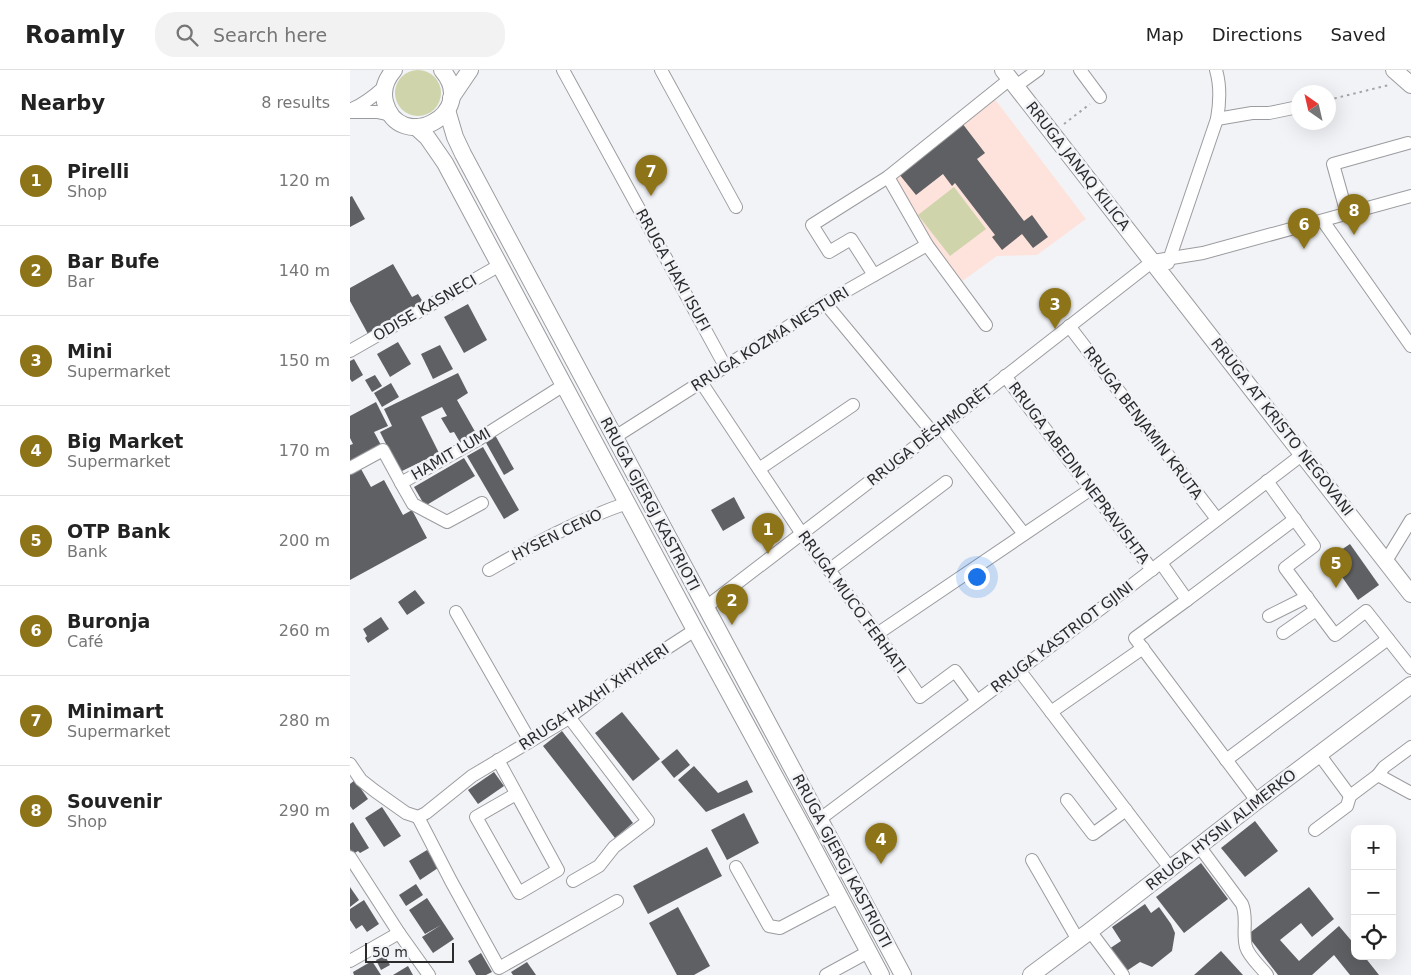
<!DOCTYPE html>
<html lang="en">
<head>
<meta charset="utf-8">
<style>
  body { margin:0; font-family:"DejaVu Sans",sans-serif; background:#f2f2f2; color:#222 }
  .controls { position:absolute; right:15px; bottom:15px; display:grid; overflow:hidden; border-radius:10px; box-shadow:0 5px 20px #0002 }
  .controls button { width:45px; height:45px; display:grid; place-items:center; padding:0; border:0; border-bottom:1px solid #e0e0e0; background:#fff; color:#222; font:25px sans-serif }
  .compass { position:absolute; left:941px; top:15px; width:45px; height:45px; border-radius:50%; background:#fff; box-shadow:0 5px 20px #0002; rotate:326deg }
  .scale { position:absolute; left:15px; bottom:12px; width:89px; box-sizing:border-box; padding-left:5px; border:2px solid #2b2b2c; border-top:0; font-size:14px; line-height:18px; white-space:nowrap; color:#2b2b2c; -webkit-text-stroke:4px #f2f3f7; paint-order:stroke }
  .you { position:absolute; left:626px; top:506px; width:18px; height:18px; margin:-12px; border:4px solid #fff; border-radius:50%; background:#1a73e8; box-shadow:0 0 0 8px #1a73e833 }
  .badge { display:grid; place-items:center; width:32px; height:32px; border-radius:50%; background:#8d7418; color:#fff; font-size:16px; font-weight:700 }
  .pin { position:absolute; translate:-50% -41px; filter:drop-shadow(0 1px 2px #0008) }
  .pin::after { content:''; position:absolute; top:26px; width:18px; height:15px; background:inherit; clip-path:polygon(0 0,100% 0,50% 100%) }
  .list { margin:0; padding:0; list-style:none }
  h2 { display:flex; justify-content:space-between; align-items:center; height:65px; margin:0; padding:0 20px; font-size:21px }
  h2 small { font-size:16px; font-weight:400; color:#767676 }
  .list li { display:grid; grid-template-columns:32px 1fr auto; gap:15px; align-items:center; box-sizing:border-box; height:90px; padding:0 20px; border-top:1px solid #e0e0e0 }
  .list b { display:block; font-size:19px; white-space:nowrap }
  .list p { margin:0; font-size:16px; white-space:nowrap; color:#767676 }
  .list em { font-size:16px; font-style:normal; color:#767676 }
  .icon { flex:none; width:28px; height:28px; fill:none; stroke:currentColor; stroke-width:2; stroke-linecap:round; stroke-linejoin:round }
  .map { position:relative; flex:none; width:1061px; height:905px; overflow:hidden }
  header { display:flex; align-items:center; gap:30px; box-sizing:border-box; height:70px; padding:0 25px; background:#fff; border-bottom:1px solid #e0e0e0 }
  header strong { font-size:24px }
  nav { display:flex; gap:28px; margin-inline-start:auto; font-size:18px }
  .search { width:350px; height:45px; background:#f2f2f2; display:flex; align-items:center; gap:12px; box-sizing:border-box; padding:0 18px; border-radius:20px; color:#767676; font-size:19px }
  main { display:flex }
  aside { flex:1; background:#fff }
  .map>svg:first-child { display:block }
  .education { fill:#fde3dc }
  .green { fill:#d0d4aa }
  .building { fill:#5f6063 }
  .lines { fill:none; stroke-linecap:round; stroke-linejoin:round }
  .minor-casing { stroke:#9b9c9f; stroke-width:14 }
  .major-casing { stroke:#9b9c9f; stroke-width:18 }
  .path { stroke:#a5a5a8; stroke-width:2; stroke-dasharray:2.5 4; stroke-linecap:butt }
  .minor { stroke:#fff; stroke-width:12 }
  .major { stroke:#fff; stroke-width:16 }
  .labels { text-anchor:middle; stroke-width:5; stroke-linejoin:round; paint-order:stroke }
  .street-label { font-size:15px; fill:#2b2b2c; stroke:#f2f3f7 }
</style>
</head>
<body>
<header>
<strong>Roamly</strong>
<div class="search"><svg class="icon" aria-label="search" viewBox="0 0 24 24"><circle cx="10" cy="10" r="6"/><path d="M15 15l6 6"/></svg>Search here</div>
<nav><a>Map</a><a>Directions</a><a>Saved</a></nav>
</header>
<main>
<aside>
<h2>Nearby<small>8 results</small></h2>
<ul class="list">
<li><span class="badge">1</span><div><b>Pirelli</b><p>Shop</p></div><em>120 m</em></li>
<li><span class="badge">2</span><div><b>Bar Bufe</b><p>Bar</p></div><em>140 m</em></li>
<li><span class="badge">3</span><div><b>Mini</b><p>Supermarket</p></div><em>150 m</em></li>
<li><span class="badge">4</span><div><b>Big Market</b><p>Supermarket</p></div><em>170 m</em></li>
<li><span class="badge">5</span><div><b>OTP Bank</b><p>Bank</p></div><em>200 m</em></li>
<li><span class="badge">6</span><div><b>Buronja</b><p>Café</p></div><em>260 m</em></li>
<li><span class="badge">7</span><div><b>Minimart</b><p>Supermarket</p></div><em>280 m</em></li>
<li><span class="badge">8</span><div><b>Souvenir</b><p>Shop</p></div><em>290 m</em></li>
</ul>
</aside>
<div class="map">
<svg width="1061" height="905" viewBox="0 0 1061 905">
  <rect width="100%" height="100%" fill="#f2f3f7"/>
  <path class="education" d="M644,28L736,149L687,185L647,186L611,212L582,172L547,111L546,108L548,104Z"/>
  <g class="green">
    <circle cx="68" cy="23" r="23"/>
    <path d="M604,117L636,159L600,186L568,145Z"/>
  </g>
  <g class="building">
    <path d="M612,53L635,83L627,89L674,151L682,145L698,167L683,178L672,164L652,180L642,167L645,165L605,113L602,116L593,104L566,125L549,104Z"/>
    <path d="M2,126L15,149L0,157V127Z"/>
    <path d="M43,194L62,227L68,224L73,232L18,264L0,231V218Z"/>
    <path d="M118,234L137,270L114,283L94,247Z"/>
    <path d="M48,272L61,294L40,307L27,284Z"/>
    <path d="M90,275L103,299L83,309L71,284Z"/>
    <path d="M4,289L13,305L2,312L0,309V291Z"/>
    <path d="M108,303L118,323L107,330L127,365L111,374L104,362L100,363L91,348L97,346L92,337L71,347L89,383L50,402L30,362L42,356L34,339Z"/>
    <path d="M25,305L32,316L22,322L15,310Z"/>
    <path d="M41,313L49,327L32,337L24,323Z"/>
    <path d="M26,332L38,356L24,362L31,375L0,393V375L3,374L0,368V346Z"/>
    <path d="M145,365L164,399L154,405L135,371Z"/>
    <path d="M133,377L169,440L154,449L117,386Z"/>
    <path d="M114,388L125,406L75,436L64,417Z"/>
    <path d="M11,399L21,417L34,410L53,445L62,440L77,468L0,510V405Z"/>
    <path d="M384,427L395,448L373,461L361,440Z"/>
    <path d="M1000,474L1029,515L1008,530L979,488Z"/>
    <path d="M65,520L75,533L57,545L48,532Z"/>
    <path d="M31,547L39,559L18,573L15,568L17,566L13,559Z"/>
    <path d="M272,642L310,689L283,711L245,663Z"/>
    <path d="M212,661L283,753L265,768L193,676Z"/>
    <path d="M327,679L340,695L324,708L311,692Z"/>
    <path d="M344,696L368,723L397,710L403,722L356,742L328,710Z"/>
    <path d="M144,702L154,716L128,734L118,720Z"/>
    <path d="M5,710L18,729L3,740L0,736V714Z"/>
    <path d="M32,737L51,766L34,777L15,748Z"/>
    <path d="M394,743L409,773L377,790L361,760Z"/>
    <path d="M905,751L928,781L895,807L871,778Z"/>
    <path d="M3,752L19,778L10,783L8,781L3,784L0,779V754Z"/>
    <path d="M357,777L372,806L298,844L283,816Z"/>
    <path d="M77,780L88,798L70,810L59,791Z"/>
    <path d="M851,793L878,829L834,863L806,827Z"/>
    <path d="M66,814L73,825L56,836L49,825Z"/>
    <path d="M0,817L9,830L0,837Z"/>
    <path d="M959,817L984,849L962,867L951,853L930,870L949,891L989,856L1005,875V886H1014L1029,905H1000L984,885L962,905H928L897,865Z"/>
    <path d="M77,828L104,869L83,883L72,867L91,855L75,864L59,840Z"/>
    <path d="M14,830L29,854L17,862L12,855L6,859L0,850V839Z"/>
    <path d="M795,834L801,843L809,837L821,854L825,863L822,881L802,897L790,892L775,902L759,879L771,871L762,857Z"/>
    <path d="M328,837L360,896L344,905H327L299,853Z"/>
    <path d="M871,881L893,905H844Z"/>
    <path d="M131,883L142,902L136,905H126L118,891Z"/>
    <path d="M35,886L40,895L31,900L26,890Z"/>
    <path d="M22,891L31,905H4L3,902Z"/>
    <path d="M177,892L186,905H163L161,902Z"/>
    <path d="M58,896L63,905H43Z"/>
  </g>
  <g class="lines">
    <defs>
      <g id="minor">
        <path d="M213,0L375,296"/>
        <path d="M311,0L386,137"/>
        <path d="M730,0L750,27"/>
        <path d="M666,16L688,0"/>
        <path d="M2,39C14,34 24,26 34,17"/>
        <path d="M0,42H27L41,45"/>
        <path d="M867,49L902,43H919L948,37"/>
        <path d="M997,144L983,94L1058,73"/>
        <path d="M973,151L1061,276"/>
        <path d="M818,193L867,49C870,32 871,17 866,0"/>
        <path d="M524,205L501,169L479,182L462,155L538,107"/>
        <path d="M475,233L583,363"/>
        <path d="M636,255L577,175L538,107L660,9"/>
        <path d="M719,256L867,449"/>
        <path d="M0,281L150,195"/>
        <path d="M655,306L802,500"/>
        <path d="M351,312L452,464L527,564L570,627L605,601L627,631"/>
        <path d="M591,357L674,464"/>
        <path d="M265,367L475,233L577,175"/>
        <path d="M0,398L33,380L51,413L129,369L214,315"/>
        <path d="M409,399L503,335"/>
        <path d="M917,411L964,476L935,498L985,565L1016,541L1061,598"/>
        <path d="M51,413L63,434L97,452L132,433"/>
        <path d="M1036,491L1061,450"/>
        <path d="M811,493L837,530L785,568L907,731"/>
        <path d="M139,500C184,474 228,450 277,433"/>
        <path d="M479,500L596,412"/>
        <path d="M837,530L945,449"/>
        <path d="M356,537L583,363L803,191L853,183L1061,126"/>
        <path d="M106,542L180,671"/>
        <path d="M919,546L957,527"/>
        <path d="M933,563L966,540"/>
        <path d="M527,564L741,419"/>
        <path d="M669,600L820,798"/>
        <path d="M701,642L793,578"/>
        <path d="M219,647L298,751L264,777L249,796L223,811"/>
        <path d="M969,684L1000,726L1028,705L1061,723"/>
        <path d="M148,690L208,800L169,823L126,747L166,724"/>
        <path d="M876,690L1038,569"/>
        <path d="M0,694L11,710L25,721L56,743L68,747L76,743L122,706L214,651L233,637L263,613L345,560"/>
        <path d="M1028,705L1034,697L1061,677"/>
        <path d="M717,730L743,764L776,740"/>
        <path d="M68,747L101,811L149,898L267,831"/>
        <path d="M470,749L757,534L953,384"/>
        <path d="M965,760L997,736L1000,726"/>
        <path d="M849,776L892,834C898,848 892,862 896,877C899,887 911,897 917,905"/>
        <path d="M0,787L49,863L79,905"/>
        <path d="M682,790L728,870"/>
        <path d="M386,797L419,856L430,858L489,827"/>
        <path d="M740,861L773,905"/>
        <path d="M0,891L49,863"/>
        <path d="M476,905L518,882"/>
      </g>
      <g id="major">
        <path d="M44,0C36,9 32,20 35,32C49,85 130,44 92,0"/>
        <path d="M653,0L1061,524"/>
        <path d="M1044,0L1061,15"/>
        <path d="M101,28L120,0"/>
        <path d="M97,40L105,67L113,84L553,905"/>
        <path d="M66,57L77,67L95,93L345,560L454,760L531,905"/>
        <path d="M681,905L740,861L907,731L1061,615"/>
      </g>
    </defs>
    <use href="#minor" class="minor-casing"/>
    <use href="#major" class="major-casing"/>
    <g class="path">
      <path d="M978,30L1039,15"/>
      <path d="M714,54L740,34"/>
    </g>
    <use href="#minor" class="minor"/>
    <use href="#major" class="major"/>
  </g>
  <g class="labels">
    <g class="street-label">
      <text transform="translate(728 96) rotate(52)" y="5">RRUGA JANAQ KILICA</text>
      <text transform="translate(323 200) rotate(61)" y="5">RRUGA HAKI ISUFI</text>
      <text transform="translate(75 238) rotate(-30)" y="5">ODISE KASNECI</text>
      <text transform="translate(420 269) rotate(-32)" y="5">RRUGA KOZMA NESTURI</text>
      <text transform="translate(793 353) rotate(53)" y="5">RRUGA BENJAMIN KRUTA</text>
      <text transform="translate(932 357) rotate(52)" y="5">RRUGA AT KRISTO NEGOVANI</text>
      <text transform="translate(580 365) rotate(-38)" y="5">RRUGA DËSHMORËT</text>
      <text transform="translate(101 384) rotate(-30)" y="5">HAMIT LUMI</text>
      <text transform="translate(729 403) rotate(53)" y="5">RRUGA ABEDIN NEPRAVISHTA</text>
      <text transform="translate(300 434) rotate(62)" y="5">RRUGA GJERGJ KASTRIOTI</text>
      <text transform="translate(207 465) rotate(-26)" y="5">HYSEN CENO</text>
      <text transform="translate(502 532) rotate(54)" y="5">RRUGA MUCO FERHATI</text>
      <text transform="translate(712 567) rotate(-37)" y="5">RRUGA KASTRIOT GJINI</text>
      <text transform="translate(244 627) rotate(-34)" y="5">RRUGA HAXHI XHYHERI</text>
      <text transform="translate(871 760) rotate(-38)" y="5">RRUGA HYSNI ALIMERKO</text>
      <text transform="translate(492 791) rotate(62)" y="5">RRUGA GJERGJ KASTRIOTI</text>
    </g>
  </g>
</svg>
<div class="controls">
<button>+</button>
<button>−</button>
<button><svg class="icon" aria-label="locate" viewBox="0 0 24 24"><circle cx="12" cy="12" r="6"/><path d="M12 2v4M12 18v4M2 12h4M18 12h4"/></svg></button>
</div>
<svg class="compass" viewBox="-18 -18 36 36"><path d="M0-13l5 13h-10z" fill="#e53935"/><path d="M0 13l5-13h-10z" fill="#767676"/></svg>
<div class="scale">50 m</div>
<div class="you"></div>
<div class="pin badge" style="left:418px;top:484px">1</div>
<div class="pin badge" style="left:382px;top:555px">2</div>
<div class="pin badge" style="left:705px;top:259px">3</div>
<div class="pin badge" style="left:531px;top:794px">4</div>
<div class="pin badge" style="left:986px;top:518px">5</div>
<div class="pin badge" style="left:954px;top:179px">6</div>
<div class="pin badge" style="left:301px;top:126px">7</div>
<div class="pin badge" style="left:1004px;top:165px">8</div>
</div>
</main>
</body>
</html>
